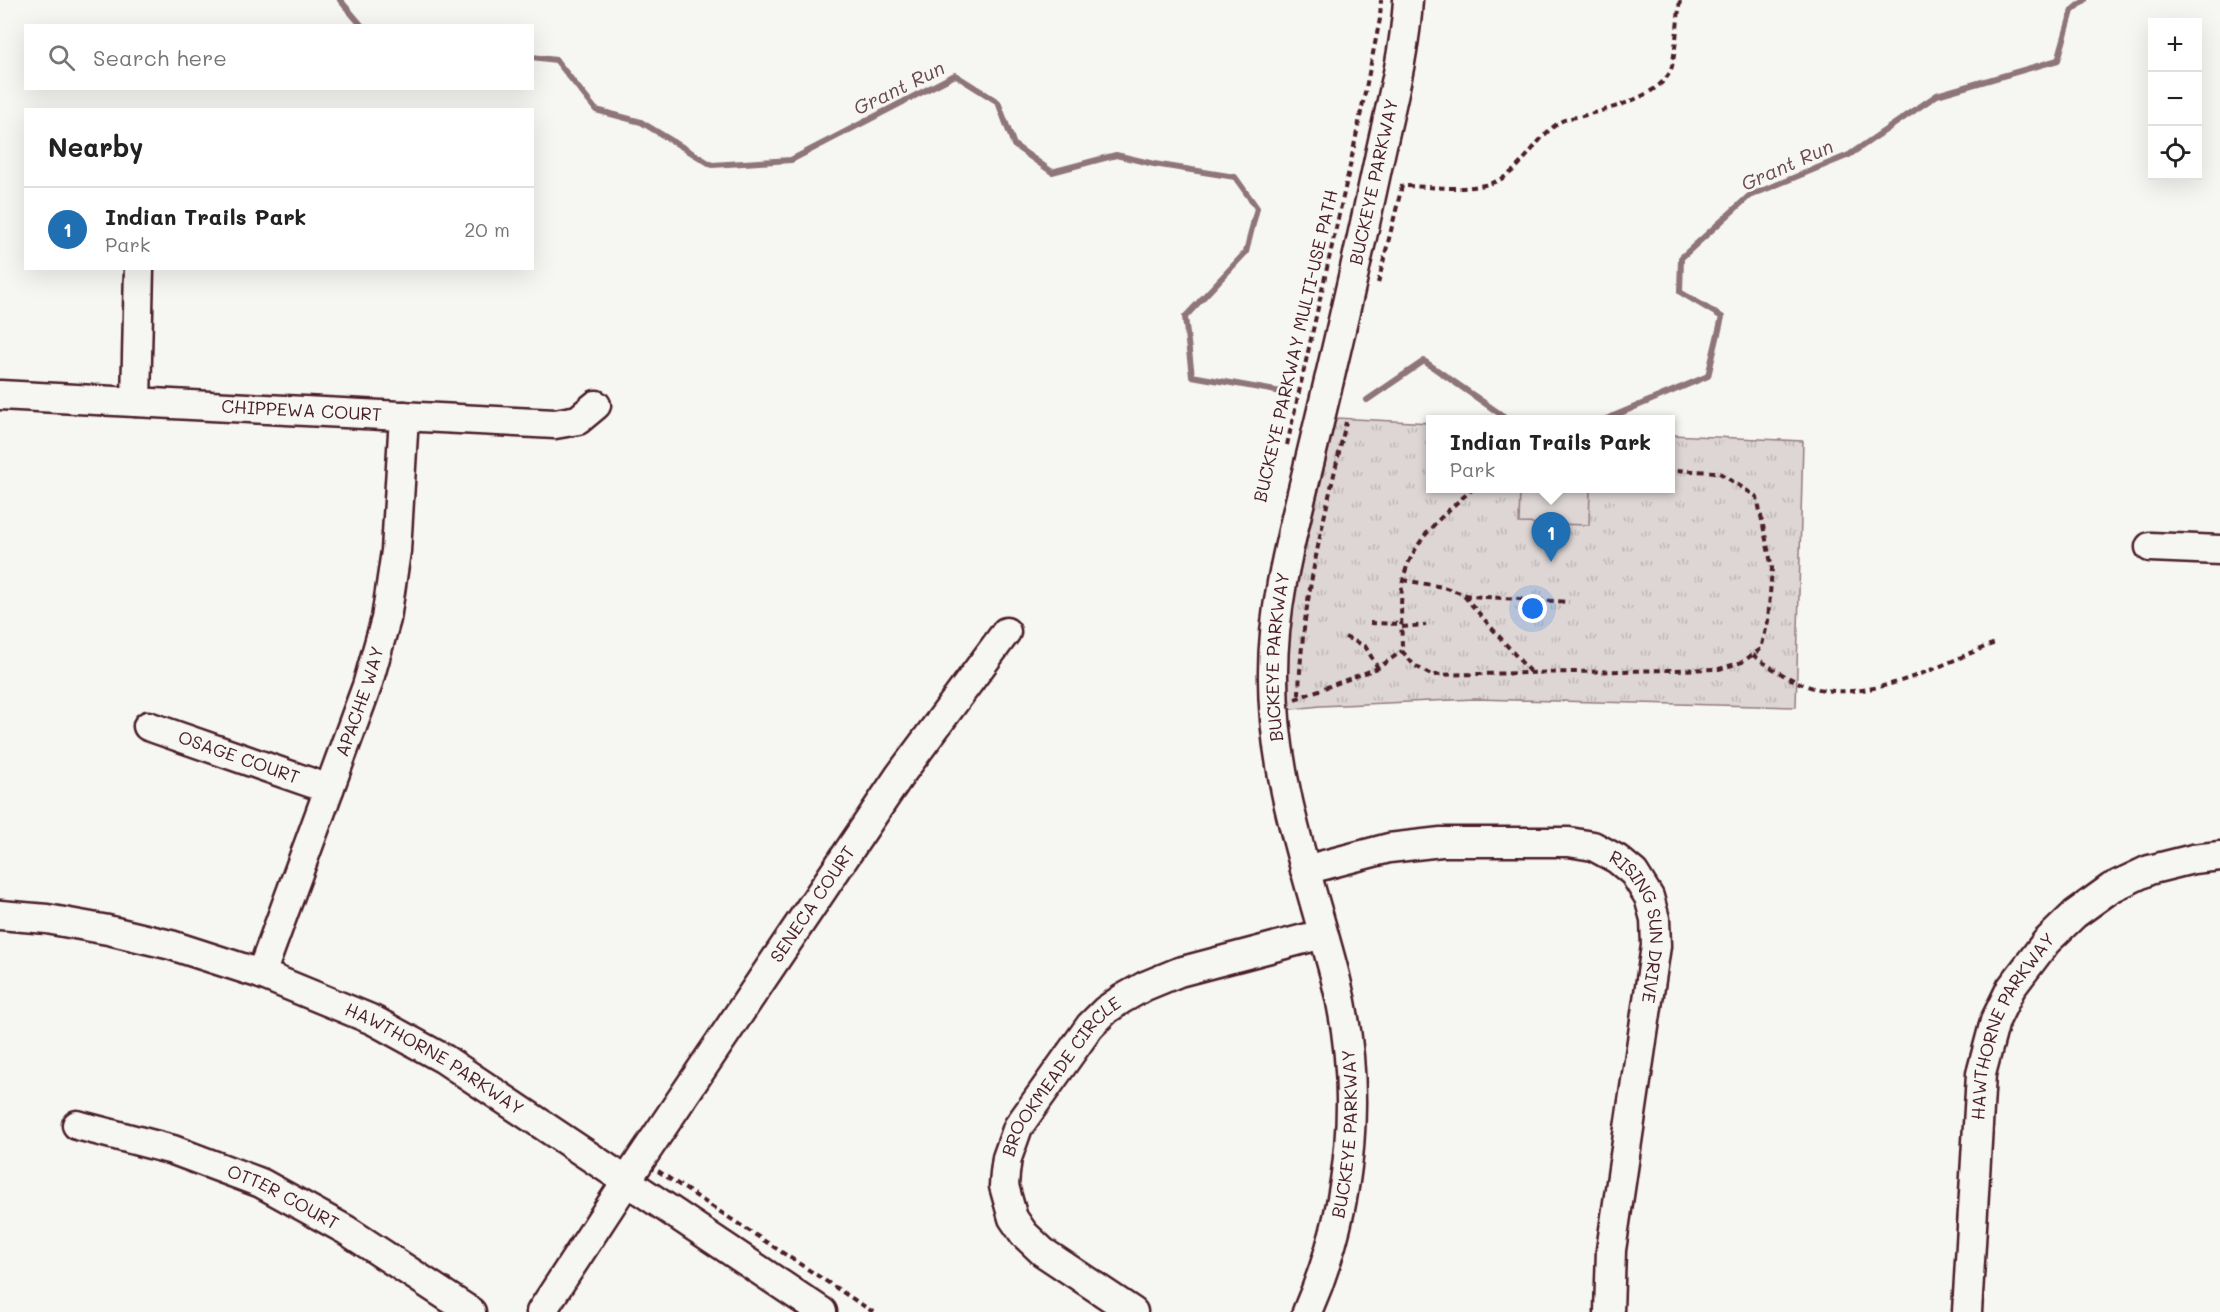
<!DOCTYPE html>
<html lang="en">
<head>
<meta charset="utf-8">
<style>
  body { margin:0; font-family:Mali,sans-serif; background:#f6f6f6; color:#222 }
  .controls { position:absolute; right:18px; top:18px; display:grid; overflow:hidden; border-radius:0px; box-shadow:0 6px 24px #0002 }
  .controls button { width:54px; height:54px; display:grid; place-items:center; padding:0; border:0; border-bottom:2px solid #e0e0e0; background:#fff; color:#222; font:30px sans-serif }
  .you { position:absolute; left:1533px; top:609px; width:21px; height:21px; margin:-15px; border:4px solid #fff; border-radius:50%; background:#1a73e8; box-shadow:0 0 0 9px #1a73e833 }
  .badge { display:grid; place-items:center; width:39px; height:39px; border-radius:50%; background:#1f6fb2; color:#fff; font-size:20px; font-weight:700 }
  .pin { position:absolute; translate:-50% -50px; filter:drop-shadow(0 2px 3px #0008) }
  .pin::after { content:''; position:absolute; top:32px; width:21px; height:18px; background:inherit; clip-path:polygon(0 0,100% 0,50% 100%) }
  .popup { position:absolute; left:1426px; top:415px; width:249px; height:78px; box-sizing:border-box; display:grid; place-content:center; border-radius:0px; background:#fff; filter:drop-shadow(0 2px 4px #0005); font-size:20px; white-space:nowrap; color:#767676 }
  .popup b { font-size:22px; color:#222 }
  .popup::after { content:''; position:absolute; left:50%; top:100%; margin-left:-12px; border:12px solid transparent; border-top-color:#fff }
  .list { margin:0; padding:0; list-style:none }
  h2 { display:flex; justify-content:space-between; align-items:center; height:78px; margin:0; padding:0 24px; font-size:26px }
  h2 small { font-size:20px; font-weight:400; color:#767676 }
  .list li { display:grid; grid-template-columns:39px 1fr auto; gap:18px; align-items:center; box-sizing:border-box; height:84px; padding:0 24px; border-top:2px solid #e0e0e0 }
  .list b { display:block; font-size:22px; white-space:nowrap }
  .list p { margin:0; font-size:20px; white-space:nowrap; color:#767676 }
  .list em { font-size:20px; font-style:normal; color:#767676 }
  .icon { flex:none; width:33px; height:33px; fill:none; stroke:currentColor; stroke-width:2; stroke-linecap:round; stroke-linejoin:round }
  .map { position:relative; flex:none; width:2220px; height:1312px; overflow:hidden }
  .search { position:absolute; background:#fff; box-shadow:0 6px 24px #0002; left:24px; top:24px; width:510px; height:66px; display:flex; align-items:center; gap:15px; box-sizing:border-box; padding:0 21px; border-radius:0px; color:#767676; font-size:22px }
  .panel { position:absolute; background:#fff; box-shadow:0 6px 24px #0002; left:24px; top:108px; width:510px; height:162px; border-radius:0px }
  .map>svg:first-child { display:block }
  .park { fill:url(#park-tufts); stroke:#947a80; stroke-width:1.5 }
  .pitch { fill:#ddd6d5; stroke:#947a80; stroke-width:1.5 }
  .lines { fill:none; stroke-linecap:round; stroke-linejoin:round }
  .stream { stroke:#8e747a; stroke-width:6 }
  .minor-casing { stroke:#4a1f2b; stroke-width:33 }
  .path { stroke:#4a1f2b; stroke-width:4; stroke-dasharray:6 4.5; stroke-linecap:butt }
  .minor { stroke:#f6f6f2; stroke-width:28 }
  .labels { text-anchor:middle; stroke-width:5; stroke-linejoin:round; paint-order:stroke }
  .street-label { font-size:18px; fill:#4a1f2b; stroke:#f6f6f2 }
  .water-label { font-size:20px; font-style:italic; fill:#6c4a52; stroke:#f6f6f2 }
</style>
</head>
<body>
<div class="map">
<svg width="2220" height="1312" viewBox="0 0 2220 1312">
  <defs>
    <pattern id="park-tufts" width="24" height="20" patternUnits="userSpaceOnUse" patternTransform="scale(1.5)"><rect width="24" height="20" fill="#ddd6d5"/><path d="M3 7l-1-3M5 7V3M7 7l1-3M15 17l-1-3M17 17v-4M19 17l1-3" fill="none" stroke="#bfb7b7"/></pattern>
  </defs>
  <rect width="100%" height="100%" fill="#f6f6f2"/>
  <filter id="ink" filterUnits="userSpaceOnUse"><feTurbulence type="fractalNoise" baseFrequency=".0167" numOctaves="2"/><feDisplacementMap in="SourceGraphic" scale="12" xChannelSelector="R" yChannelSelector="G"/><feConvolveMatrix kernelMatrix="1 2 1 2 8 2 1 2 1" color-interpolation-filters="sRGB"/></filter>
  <g filter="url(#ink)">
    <path class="park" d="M1336,418L1431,423V488H1671V435L1803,441L1796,707L1475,699L1320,706L1284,710L1292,604Z"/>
    <path class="pitch" d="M1520,489H1590L1589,525L1519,523Z"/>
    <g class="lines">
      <g class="stream">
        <path d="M340,0L362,26"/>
        <path d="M532,57L556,60L596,110L641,122L712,165L791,160L955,75L998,102L1014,145L1052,172L1116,155L1154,164L1235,177L1257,208L1246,252L1185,317L1192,376L1287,393"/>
        <path d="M1367,400L1424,361L1509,420"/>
        <path d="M1604,420L1708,376L1722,317L1680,292L1681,258L1749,196L1849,155L1937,95L2058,60L2072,11L2085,0"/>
      </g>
      <defs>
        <g id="minor">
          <path id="s1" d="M0,395L555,424L578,420L596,405"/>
          <path d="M136,402L139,268"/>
          <path d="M2150,547L2220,550"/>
          <path id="s2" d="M148,726L329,789"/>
          <path id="s3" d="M1305,870L1389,848L1441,842H1569L1593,846L1617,859L1634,873L1649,897L1655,919L1656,946L1611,1250L1609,1312"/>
          <path id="s4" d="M0,915L47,919L108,930L171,945L261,974L373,1020L444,1059L822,1312"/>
          <path id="s5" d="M261,974L367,686L386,619L396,551L404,416"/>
          <path id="s6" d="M77,1125L173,1150L261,1183L346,1230L471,1312"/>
          <path id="s7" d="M541,1312L641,1159L900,775L1006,632"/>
          <path id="s8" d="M1133,1312L1043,1252L1024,1234L1013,1218L1004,1186L1005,1173L1007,1158L1018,1127L1090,1026L1106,1010L1122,999L1145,986L1179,972L1323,934"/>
          <path id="s9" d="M1307,1312C1353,1207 1364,1087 1335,976C1309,876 1272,778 1273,673C1273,603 1292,535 1308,468C1333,365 1357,262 1379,159C1390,107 1405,54 1408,0"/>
          <path id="s10" d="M1967,1312L1981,1074L1995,1021L2011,988L2046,942L2075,914L2111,888L2149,870L2193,859L2220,856"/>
        </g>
      </defs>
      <use href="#minor" class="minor-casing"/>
      <g class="path">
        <path d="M1378,283L1402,186C1433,186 1467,193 1497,181C1524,170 1538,132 1564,120C1569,118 1576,117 1582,116C1608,109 1656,98 1670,72C1675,64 1678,13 1680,0"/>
        <path d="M1287,445L1350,166L1380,19L1381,0"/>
        <path d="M1474,488C1443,514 1407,545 1402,587C1400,608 1402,630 1402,651L1414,665L1431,675L1719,669L1742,662L1761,649L1768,621L1772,568L1757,497L1718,472L1671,470"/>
        <path d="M1503,488L1520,490"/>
        <path d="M1403,580L1443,587L1469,596L1569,602"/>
        <path d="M1464,596L1530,672"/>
        <path d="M1370,623L1402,624"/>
        <path d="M1402,627L1426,625"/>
        <path d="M1345,637L1365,646L1378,668"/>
        <path d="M1753,655C1771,668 1792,682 1814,688C1874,703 1941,664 1995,643"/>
        <path d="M1299,695C1301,602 1326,512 1346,422"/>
        <path d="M1295,699L1378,668L1402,651"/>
        <path d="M658,1171L873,1312"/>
      </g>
      <use href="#minor" class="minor"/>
    </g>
  </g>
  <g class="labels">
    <g class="street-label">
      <text dy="6" stroke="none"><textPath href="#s9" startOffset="1156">BUCKEYE PARKWAY</textPath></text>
      <text transform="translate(1296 346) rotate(-77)" y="6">BUCKEYE PARKWAY MULTI-USE PATH</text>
      <text dy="6" stroke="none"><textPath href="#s1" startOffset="302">CHIPPEWA COURT</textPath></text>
      <text dy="6" stroke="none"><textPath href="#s9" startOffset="670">BUCKEYE PARKWAY</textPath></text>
      <text dy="6" stroke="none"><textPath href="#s5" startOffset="290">APACHE WAY</textPath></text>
      <text dy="6" stroke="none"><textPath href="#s2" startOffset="96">OSAGE COURT</textPath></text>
      <text dy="6" stroke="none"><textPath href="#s7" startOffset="490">SENECA COURT</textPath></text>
      <text dy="6" stroke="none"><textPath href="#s3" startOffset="394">RISING SUN DRIVE</textPath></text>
      <text dy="6" stroke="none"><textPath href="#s10" startOffset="294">HAWTHORNE PARKWAY</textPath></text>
      <text dy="6" stroke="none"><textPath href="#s4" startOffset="462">HAWTHORNE PARKWAY</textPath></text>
      <text dy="6" stroke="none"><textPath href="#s8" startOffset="314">BROOKMEADE CIRCLE</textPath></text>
      <text dy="6" stroke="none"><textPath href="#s9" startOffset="184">BUCKEYE PARKWAY</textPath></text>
      <text dy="6" stroke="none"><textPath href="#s6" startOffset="219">OTTER COURT</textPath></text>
    </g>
    <g class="water-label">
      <text transform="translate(899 88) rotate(-26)" y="7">Grant Run</text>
      <text transform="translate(1787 165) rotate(-24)" y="7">Grant Run</text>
    </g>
  </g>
</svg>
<div class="controls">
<button>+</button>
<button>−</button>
<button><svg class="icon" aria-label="locate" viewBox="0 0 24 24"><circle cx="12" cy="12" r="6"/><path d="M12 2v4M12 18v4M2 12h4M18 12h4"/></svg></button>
</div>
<div class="you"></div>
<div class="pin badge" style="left:1551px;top:562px">1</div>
<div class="popup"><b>Indian Trails Park</b>Park</div>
<div class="search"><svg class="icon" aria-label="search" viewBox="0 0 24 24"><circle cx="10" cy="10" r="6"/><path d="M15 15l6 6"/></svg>Search here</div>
<section class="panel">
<h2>Nearby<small></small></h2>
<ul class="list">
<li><span class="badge">1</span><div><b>Indian Trails Park</b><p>Park</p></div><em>20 m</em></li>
</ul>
</section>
</div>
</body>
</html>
